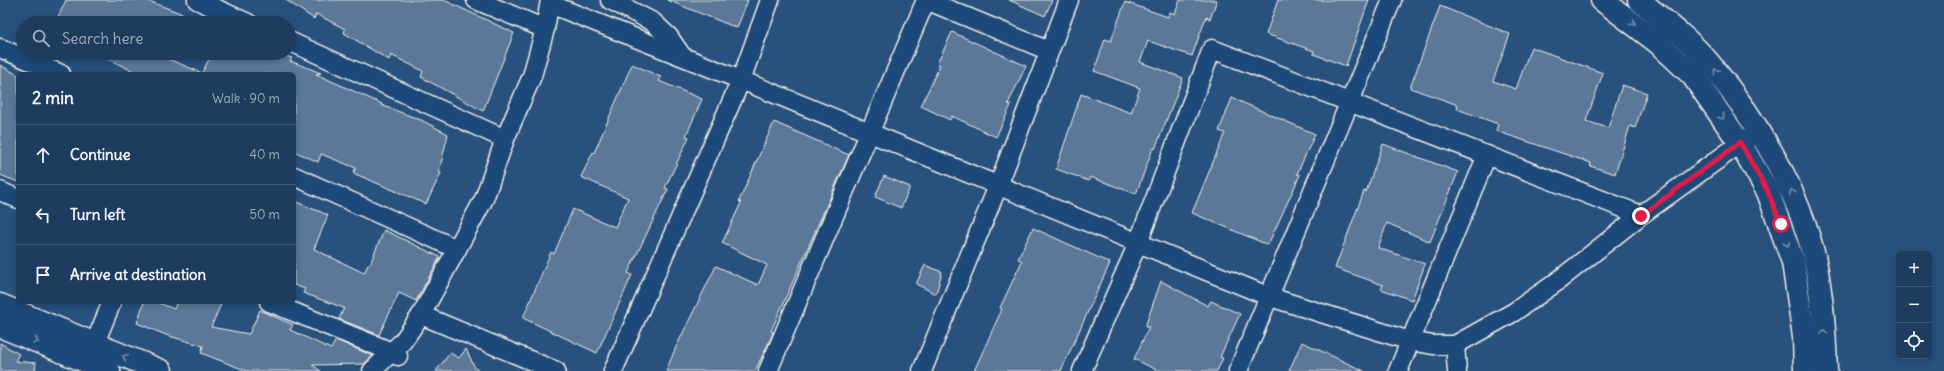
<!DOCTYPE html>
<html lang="en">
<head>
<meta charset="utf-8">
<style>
  body { margin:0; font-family:Delius,sans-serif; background:#2b4867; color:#f1f3f6 }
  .controls { position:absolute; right:12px; bottom:12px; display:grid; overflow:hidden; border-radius:6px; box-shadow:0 2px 6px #0003 }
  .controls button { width:36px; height:36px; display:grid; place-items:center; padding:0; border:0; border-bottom:1px solid #3c5673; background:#1e3d5e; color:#f1f3f6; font:20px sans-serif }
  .stop { position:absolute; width:12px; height:12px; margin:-9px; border:3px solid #e11d48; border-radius:50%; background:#fff }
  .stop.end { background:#e11d48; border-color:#fff; box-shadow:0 1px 4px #0008 }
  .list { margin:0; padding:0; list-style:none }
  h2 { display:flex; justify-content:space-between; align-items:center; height:52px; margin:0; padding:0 16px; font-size:17px }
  h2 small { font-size:13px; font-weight:400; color:#a1aebc }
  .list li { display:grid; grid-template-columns:26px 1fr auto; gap:12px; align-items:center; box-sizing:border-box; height:60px; padding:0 16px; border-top:1px solid #3c5673 }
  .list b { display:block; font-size:15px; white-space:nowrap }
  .list em { font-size:13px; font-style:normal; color:#a1aebc }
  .icon { flex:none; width:22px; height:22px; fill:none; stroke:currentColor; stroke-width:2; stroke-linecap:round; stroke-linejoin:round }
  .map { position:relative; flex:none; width:1944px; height:371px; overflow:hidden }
  .search { position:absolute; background:#1e3d5e; box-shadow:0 2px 6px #0003; left:16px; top:16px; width:280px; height:44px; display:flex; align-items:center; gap:10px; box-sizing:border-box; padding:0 14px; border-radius:22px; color:#a1aebc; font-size:15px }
  .panel { position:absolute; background:#1e3d5e; box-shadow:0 2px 6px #0003; left:16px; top:72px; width:280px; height:232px; border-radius:6px }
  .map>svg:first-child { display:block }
  .building { fill:#5b7899; stroke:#f4f1e8 }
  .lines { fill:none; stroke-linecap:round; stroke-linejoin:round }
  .minor-casing { stroke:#f4f1e8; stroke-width:21 }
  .tertiary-casing { stroke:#f4f1e8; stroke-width:25 }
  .minor { stroke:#1f4a7a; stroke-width:18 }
  .tertiary { stroke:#1f4a7a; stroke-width:22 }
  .oneway { stroke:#748da6 }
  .route { stroke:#e11d48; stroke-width:5 }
</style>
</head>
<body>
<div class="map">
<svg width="1944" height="371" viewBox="0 0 1944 371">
  <rect width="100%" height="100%" fill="#28517e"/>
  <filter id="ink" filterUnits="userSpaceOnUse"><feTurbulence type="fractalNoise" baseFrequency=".025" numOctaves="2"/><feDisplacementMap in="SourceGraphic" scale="8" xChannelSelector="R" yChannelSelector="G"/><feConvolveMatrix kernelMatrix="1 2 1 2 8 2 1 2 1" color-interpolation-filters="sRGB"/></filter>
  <g filter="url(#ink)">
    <g class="building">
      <path d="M66,0H146L204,22L55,23Z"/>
      <path d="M286,0H444L514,33L483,111L421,77L423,71L391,55L389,60L344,33L345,29L316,14L314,19Z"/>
      <path d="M667,0H748L737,28Z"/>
      <path d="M1009,0H1052L1045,16Z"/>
      <path d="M1180,0H1217L1210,19L1206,17L1192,56L1148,41L1140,62L1183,78L1155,149L1153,148L1136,194L1090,177L1089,181L1056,169L1081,94L1131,113L1140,88L1094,71L1105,39L1111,41L1125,2L1168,17L1170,12L1175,14Z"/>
      <path d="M1278,0H1369L1346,66L1313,54L1314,51L1266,34Z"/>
      <path d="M1440,6L1510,34L1493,81L1516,89L1531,47L1603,73L1586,121L1608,128L1622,85L1647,93L1635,128L1630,126L1615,174L1590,166L1591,163L1496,131L1498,124L1457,109L1458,105L1410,88Z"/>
      <path d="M952,32L1026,66L1008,104L1011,105L996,137L952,116L950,120L921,106L940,65L937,64Z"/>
      <path d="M96,53H154L202,73L212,53H276L292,58L290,61L321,73L316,74L382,104L381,105L421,120L448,134L439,172L441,173L426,204L353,173L356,168L321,154L318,162L294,151V74H139Z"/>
      <path d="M632,64L661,77L659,81L702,99L686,136L689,137L665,188L668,189L628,273L632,275L597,353L523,318L551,252L554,254L573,209L615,227L628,198L581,177L593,152L594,153Z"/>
      <path d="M0,65L18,75V182L0,175Z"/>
      <path d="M1232,98L1315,134L1297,174L1300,175L1268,245L1192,213L1225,133L1219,131Z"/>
      <path d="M774,122L849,155L771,331L773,332L771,338L755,371H666L676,347L716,266L758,285L767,265L722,243L741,203L739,201Z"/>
      <path d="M1383,144L1458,172L1430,242L1387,223L1378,248L1425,264L1412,300L1381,289L1383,285L1335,268L1364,191L1366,192Z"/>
      <path d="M884,176L910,187L901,208L875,197Z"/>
      <path d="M294,201L328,215L314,249L364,273L369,263L370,264L384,230L440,257L416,301L399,293L379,335L339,319L344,308L303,293L305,289L294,285Z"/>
      <path d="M1033,228L1110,263L1061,371H974L1002,309L1000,308L1022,261L1018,259Z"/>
      <path d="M925,265L942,272L936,294L916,284Z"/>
      <path d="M1161,281L1208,306L1211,301L1240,314L1220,357L1223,358L1217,371H1159L1134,359L1149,327H1145Z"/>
      <path d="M144,302H156L174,309L177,302H222L211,327L249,334L260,310L293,325L290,330L331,349L336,340L373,356L364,364L312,365L321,371H247L201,353L203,346L166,335L137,323Z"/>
      <path d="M1302,342L1364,371H1289Z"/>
      <path d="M0,343L19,354L15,361L36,363L35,371H0Z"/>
      <path d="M466,349L475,368L479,371H436L450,353L459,358Z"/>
    </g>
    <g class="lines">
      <defs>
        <g id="minor">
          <path d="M197,0L248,23"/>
          <path d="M476,0L545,29"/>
          <path d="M610,0L653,22L669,37L682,56"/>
          <path d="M926,0L1049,51"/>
          <path d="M550,4L741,80L1270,297L1410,341L1433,345H1455L1514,312L1554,284L1641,215L1752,135"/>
          <path d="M289,41L505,139"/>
          <path d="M0,48L61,74"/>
          <path d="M294,176L457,249"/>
          <path d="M0,191L18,199"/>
          <path d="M269,302L392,352L398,356"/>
          <path d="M421,315L556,371"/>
          <path d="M94,345L112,302"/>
          <path d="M1455,345L1457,371"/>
          <path d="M372,371L403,341L421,315L484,199L505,139L532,76L545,29L550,0"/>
          <path d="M613,371L741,80L770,0"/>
          <path d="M768,371L926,0"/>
          <path d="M922,371L998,186L1069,0"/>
          <path d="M1082,371L1138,243L1212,49L1641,215"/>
          <path d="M1238,371L1392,0"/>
          <path d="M1398,371L1487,155"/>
        </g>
        <g id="tertiary">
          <path d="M1602,0L1657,42L1693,76L1740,143L1768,192L1793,262L1804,337L1805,371"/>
          <path d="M1639,0C1663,20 1689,39 1709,63C1756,119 1796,185 1814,256C1822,293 1825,334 1826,371"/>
          <path d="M0,305L161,371"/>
          <path d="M0,326L109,371"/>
        </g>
      </defs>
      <use href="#minor" class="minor-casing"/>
      <use href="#tertiary" class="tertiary-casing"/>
      <use href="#minor" class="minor"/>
      <use href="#tertiary" class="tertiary"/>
    </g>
    <defs><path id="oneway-chevron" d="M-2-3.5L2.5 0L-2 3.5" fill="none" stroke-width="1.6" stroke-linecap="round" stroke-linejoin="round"/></defs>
    <g class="oneway">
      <use href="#oneway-chevron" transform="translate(1633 23) rotate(39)"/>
      <use href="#oneway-chevron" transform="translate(1716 71) rotate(-127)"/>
      <use href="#oneway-chevron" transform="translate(1722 117) rotate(54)"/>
      <use href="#oneway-chevron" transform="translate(1792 192) rotate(-112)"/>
      <use href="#oneway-chevron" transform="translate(1787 244) rotate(73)"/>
      <use href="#oneway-chevron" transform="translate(1824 332) rotate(-96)"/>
      <use href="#oneway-chevron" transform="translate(36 341) rotate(22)"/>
      <use href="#oneway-chevron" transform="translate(125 357) rotate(-158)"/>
    </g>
  </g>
  <g class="lines" filter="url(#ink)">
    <path class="route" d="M1641,216L1740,142L1768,192L1781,224"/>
  </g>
</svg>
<div class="controls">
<button>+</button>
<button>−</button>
<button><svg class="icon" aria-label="locate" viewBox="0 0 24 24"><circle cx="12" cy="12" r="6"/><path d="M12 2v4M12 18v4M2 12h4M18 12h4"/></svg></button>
</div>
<div class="stop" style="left:1781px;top:224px"></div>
<div class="stop end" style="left:1641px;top:216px"></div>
<div class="search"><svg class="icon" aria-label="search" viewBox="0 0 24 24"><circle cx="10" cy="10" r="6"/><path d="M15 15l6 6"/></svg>Search here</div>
<section class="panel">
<h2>2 min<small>Walk · 90 m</small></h2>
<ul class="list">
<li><svg class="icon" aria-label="ahead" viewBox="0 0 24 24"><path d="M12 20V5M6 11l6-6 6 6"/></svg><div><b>Continue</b></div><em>40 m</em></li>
<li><svg class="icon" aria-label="left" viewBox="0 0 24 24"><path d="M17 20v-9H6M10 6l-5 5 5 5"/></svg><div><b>Turn left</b></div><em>50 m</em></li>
<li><svg class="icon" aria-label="arrive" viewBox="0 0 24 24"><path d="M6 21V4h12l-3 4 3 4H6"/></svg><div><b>Arrive at destination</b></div></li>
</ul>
</section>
</div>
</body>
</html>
